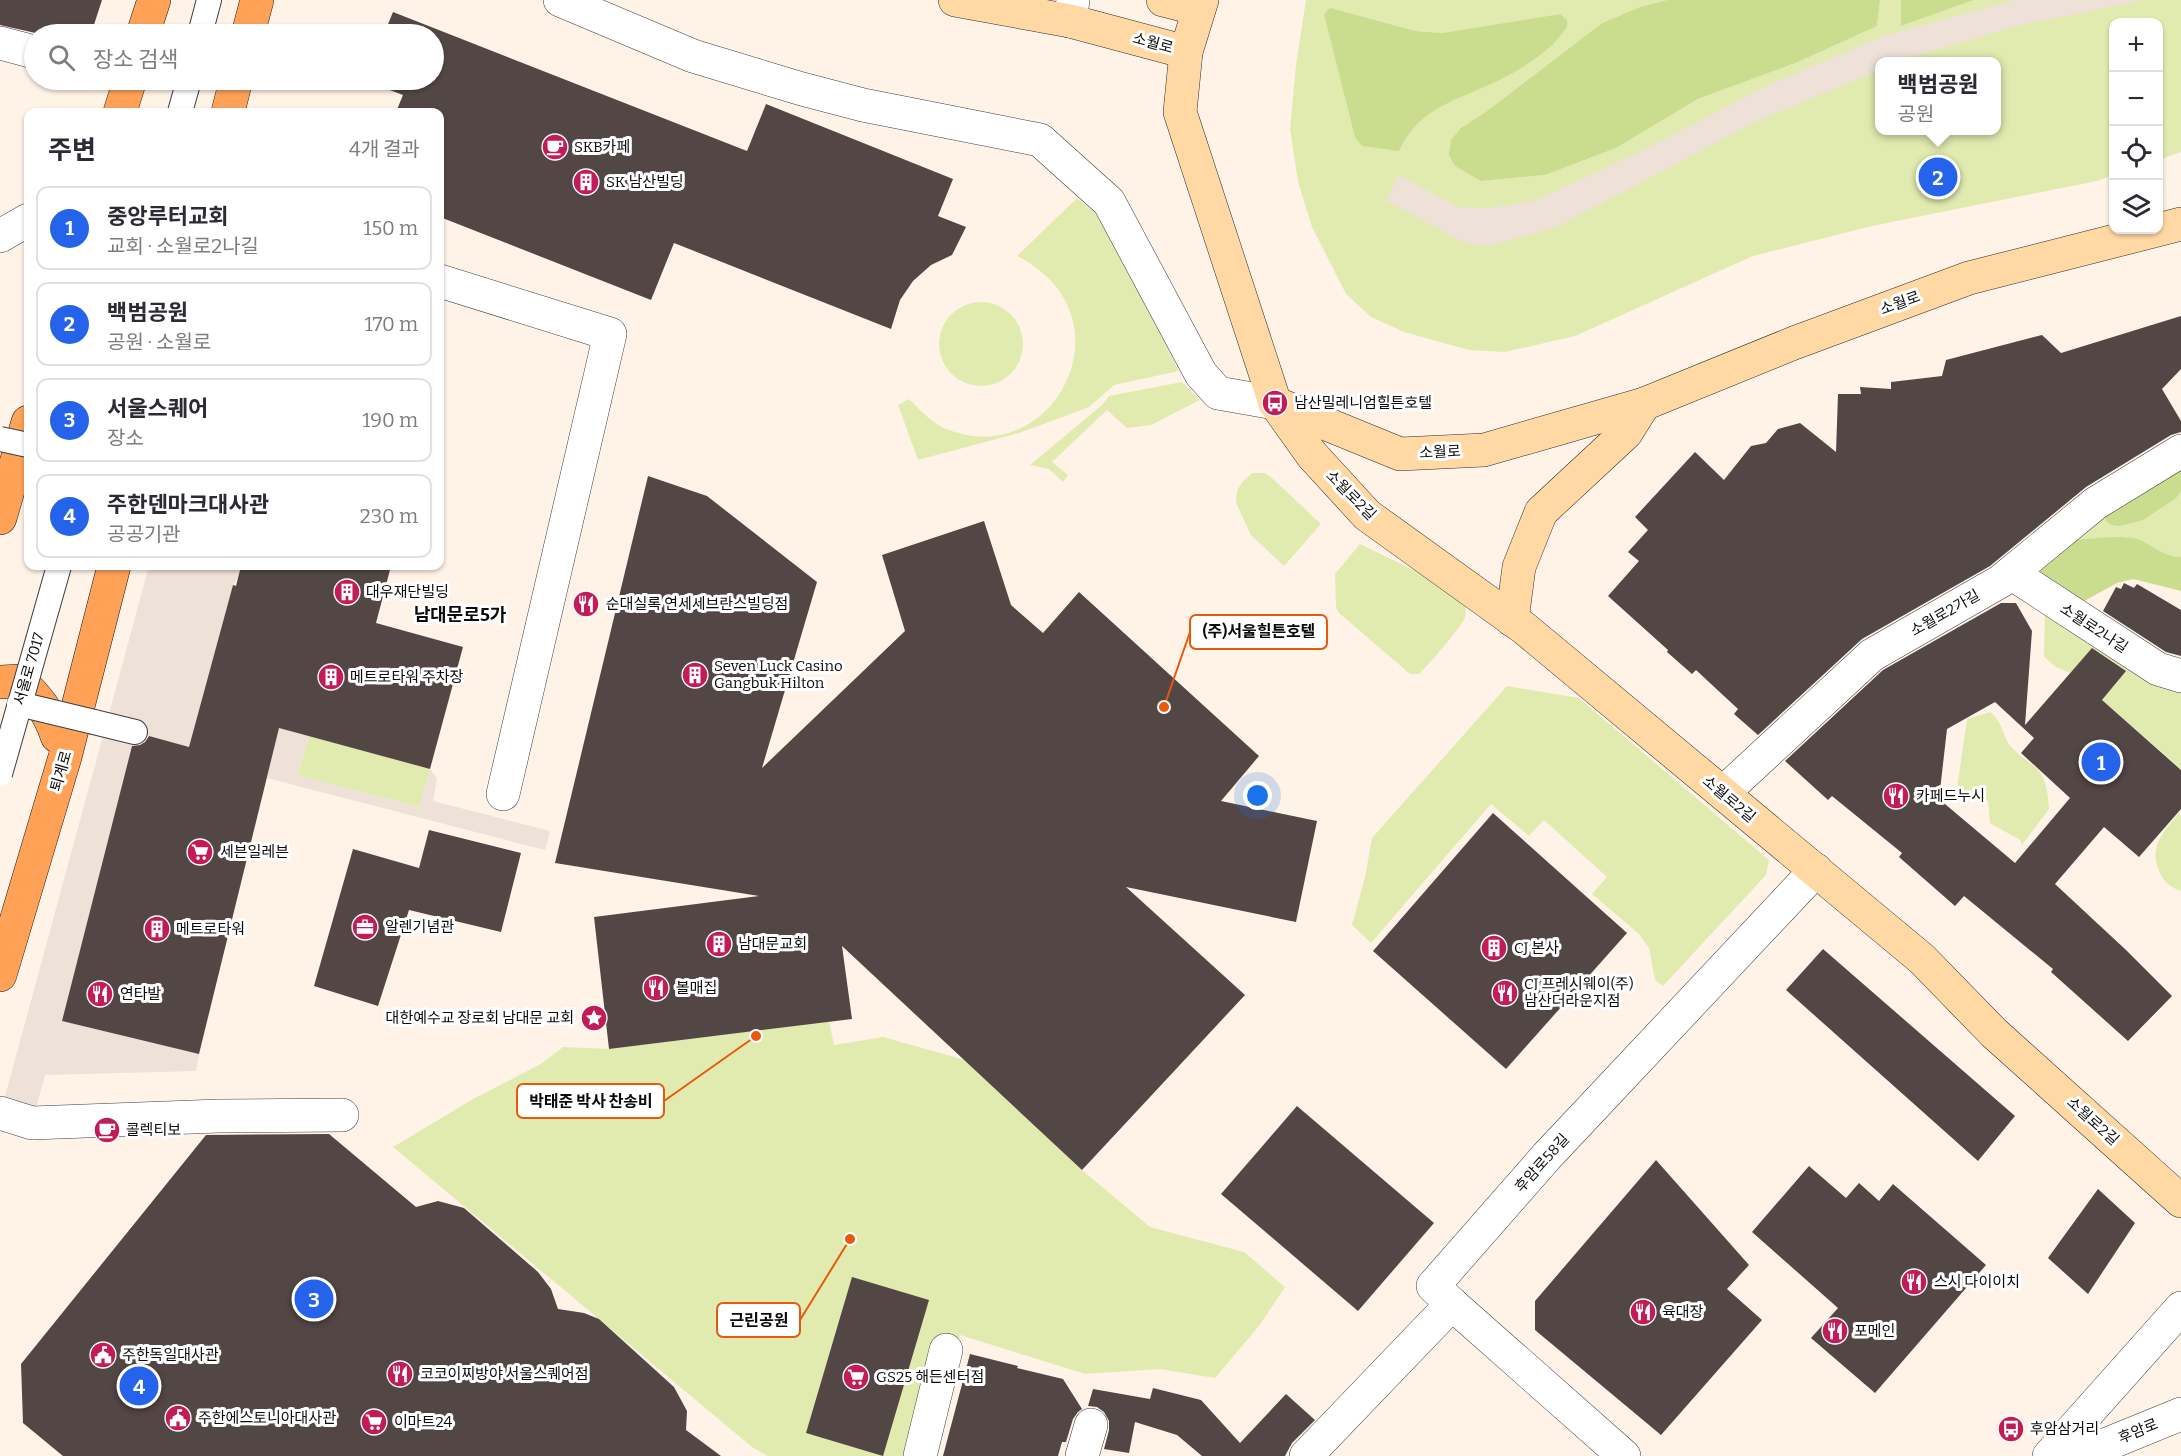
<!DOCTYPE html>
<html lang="ko">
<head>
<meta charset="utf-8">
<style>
  body { margin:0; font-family:Bitter,"Noto Sans KR",serif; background:#f2f2f3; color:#2b2b33 }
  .controls { position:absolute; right:18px; top:18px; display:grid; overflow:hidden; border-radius:12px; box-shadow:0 2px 4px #0004 }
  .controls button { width:54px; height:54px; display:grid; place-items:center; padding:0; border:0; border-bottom:2px solid #e1e1e2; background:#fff; color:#2b2b33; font:30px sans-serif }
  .you { position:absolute; left:1258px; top:796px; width:21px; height:21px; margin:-15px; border:4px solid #fff; border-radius:50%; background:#1a73e8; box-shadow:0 0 0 9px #1a73e833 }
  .badge { display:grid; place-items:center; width:39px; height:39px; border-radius:50%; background:#2563eb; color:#fff; font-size:20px; font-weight:700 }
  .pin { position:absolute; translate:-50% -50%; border:3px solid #fff; box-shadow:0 2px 6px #0006 }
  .popup { position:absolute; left:1875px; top:57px; width:126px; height:78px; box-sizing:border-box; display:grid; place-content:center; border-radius:12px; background:#fff; filter:drop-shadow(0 2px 4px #0005); font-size:20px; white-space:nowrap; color:#7c7c81 }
  .popup b { font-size:22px; color:#2b2b33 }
  .popup::after { content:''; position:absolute; left:50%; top:100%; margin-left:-12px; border:12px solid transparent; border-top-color:#fff }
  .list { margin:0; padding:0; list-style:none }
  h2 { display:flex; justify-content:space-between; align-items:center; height:78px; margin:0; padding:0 24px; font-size:26px }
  h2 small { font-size:20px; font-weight:400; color:#7c7c81 }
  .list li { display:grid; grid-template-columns:39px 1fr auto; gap:18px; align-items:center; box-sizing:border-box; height:84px; margin:0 12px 12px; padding:0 12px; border:2px solid #e1e1e2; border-radius:12px }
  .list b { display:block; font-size:22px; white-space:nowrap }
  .list p { margin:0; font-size:20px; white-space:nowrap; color:#7c7c81 }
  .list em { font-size:20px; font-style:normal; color:#7c7c81 }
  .icon { flex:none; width:33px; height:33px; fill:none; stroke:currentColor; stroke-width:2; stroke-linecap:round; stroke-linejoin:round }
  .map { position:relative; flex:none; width:2181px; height:1456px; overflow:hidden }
  .search { position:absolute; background:#fff; box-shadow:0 2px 4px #0004; left:24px; top:24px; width:420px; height:66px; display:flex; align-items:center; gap:15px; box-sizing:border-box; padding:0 21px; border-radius:33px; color:#7c7c81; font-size:22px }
  .panel { position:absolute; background:#fff; box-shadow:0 2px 4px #0004; left:24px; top:108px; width:420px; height:462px; border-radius:12px }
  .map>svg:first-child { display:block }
  .green { fill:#e1ebb0; fill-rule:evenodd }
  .forest { fill:#cadc8e }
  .plaza { fill:#eee1d8 }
  .building { fill:#534746; fill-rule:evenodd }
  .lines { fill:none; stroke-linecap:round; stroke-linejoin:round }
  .pedestrian-casing { stroke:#3d3d3d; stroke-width:26 }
  .minor-casing { stroke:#3d3d3d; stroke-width:34 }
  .tertiary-casing { stroke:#3d3d3d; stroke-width:34 }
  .secondary-casing { stroke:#2c2c2c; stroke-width:34 }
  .primary-casing { stroke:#1b1b1b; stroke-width:34 }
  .pedestrian { stroke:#fff; stroke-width:24 }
  .minor { stroke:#fff; stroke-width:33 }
  .tertiary { stroke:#fff; stroke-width:33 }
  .secondary { stroke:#ffd8a3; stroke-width:33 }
  .primary { stroke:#ffa258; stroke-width:33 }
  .pedestrian-bridge-casing { stroke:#3d3d3d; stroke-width:26; stroke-linecap:butt }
  .pedestrian-bridge { stroke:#fff; stroke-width:24 }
  .labels { text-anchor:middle; stroke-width:6; stroke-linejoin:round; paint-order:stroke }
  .street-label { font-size:15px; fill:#0a0a0a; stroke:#fff }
  .poi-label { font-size:15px; fill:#0a0a0a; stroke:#fff; text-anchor:start }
  .quarter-label { font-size:18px; font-weight:bold; fill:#0a0a0a; stroke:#fff }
  .leader { fill:none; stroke:#e8590c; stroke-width:2 }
  .callout-dot { fill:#e8590c; stroke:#fff; stroke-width:2 }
  .callout { fill:#fff; stroke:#e8590c; stroke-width:2 }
  .callout-label { font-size:16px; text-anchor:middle; font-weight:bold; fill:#0a0a0a }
</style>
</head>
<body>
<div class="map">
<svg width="2181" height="1456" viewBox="0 0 2181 1456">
  <rect width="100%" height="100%" fill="#fff3e8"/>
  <g class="green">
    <path d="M1306,0H1667L1640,7L1602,23L1487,111L1461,128L1481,181L1545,175L1616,148L1698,99L1798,62L1877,26L1880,0H1901V26L1974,0H2181V152L2159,160L2158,22H2114L2113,175L2097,181L1872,226L1753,256L1575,336L1505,352L1469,350L1404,332L1371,317L1346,294L1312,227L1298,182L1290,129L1296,65ZM1560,14L1441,106L1419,120L1405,138L1415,31L1442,33ZM1880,62H1996V130H1880Z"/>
    <path d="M1077,198L1105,221L1179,371L1114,385L1089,407L1019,433L918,460L898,405L909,399C920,410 930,421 944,428C1053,475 1136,316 1017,256Z"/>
    <circle cx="981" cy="344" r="42"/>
    <path d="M1182,382L1200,400L1151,425L1127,428L1107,410L1052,462L1068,475L1063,482L1049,469L1030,465L1102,405L1109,396Z"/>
    <path d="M1252,473H1265L1273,479L1321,524L1284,566L1251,535L1236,503L1237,491L1242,482Z"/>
    <path d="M2181,491V557L2167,556L2127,537L2071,540L2103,513L2143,520L2175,498Z"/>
    <path d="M1360,544L1461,593C1465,600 1467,609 1465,617C1462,627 1428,665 1419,674H1410L1339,613L1336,608L1335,574Z"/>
    <path d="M2045,608L2181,689V769L2102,700L2114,686L2084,659L2070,673L2056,667L2044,657Z"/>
    <path d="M1507,686L1579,698L1769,860L1766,875L1663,986L1655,980L1649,948L1639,934L1592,894L1607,877L1544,820L1529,836L1491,804L1371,943L1352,925L1365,877L1372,838Z"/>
    <path d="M1990,712C2002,721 2002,733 2009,744C2017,755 2028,760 2037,769C2047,779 2048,796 2049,809L2022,845L2020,840L1990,823L1988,801L1957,788L1967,719Z"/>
    <path d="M309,736L430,769L419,807L297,775Z"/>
    <path d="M2179,813L2181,816V891C2173,889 2163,881 2160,873C2148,846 2163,833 2179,813Z"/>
    <path d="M829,1021L834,1045L883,1037L965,1060L1082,1170L1150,1227L1244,1252L1285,1287L1259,1326L1215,1378L1160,1369L1085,1374L960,1335L929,1456H768L752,1447L393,1147L473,1099L541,1064L563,1047L609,1049Z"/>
  </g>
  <g class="forest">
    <path d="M1667,0H1880L1877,26L1798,62L1698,99L1616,148L1545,175L1481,181L1455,166L1449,155L1451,140L1461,128L1487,111L1602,23L1640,7Z"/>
    <path d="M1901,0H1974L1901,26Z"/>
    <path d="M1330,8L1415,31L1442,33L1560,14L1567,20V27C1561,34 1556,42 1549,48C1537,58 1521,69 1507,76C1465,99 1421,103 1399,151L1362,146L1355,137L1324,14Z"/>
    <path d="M2181,464V491L2176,498L2143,520L2120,526L2111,525L2106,521L2103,513Z"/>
    <path d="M2114,537C2122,537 2130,537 2137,539C2154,545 2162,557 2181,557V591L2133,579L2117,583L2077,605L2038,582L2040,559L2071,540Z"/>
  </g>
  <g class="plaza">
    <path d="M2015,0H2145L2016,26L1899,61L1880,62L1879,70L1753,123L1559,226L1491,246L1465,243L1387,201L1398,174L1457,207L1490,208L1535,201L1637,153L1773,83L1886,35Z"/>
    <path d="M149,566H241L238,577L233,585L200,707L309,736L297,775L419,807L430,769L437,778L433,801L550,831L545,850L267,778L269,768L135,733L62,1021L199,1054L196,1071L45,1075L32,1123L3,1104Z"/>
  </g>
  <g class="building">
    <path d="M0,0H102L91,34H40L0,25Z"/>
    <path d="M393,12L747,151L766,104L953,179L938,216L966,227L952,255L931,265L913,281L900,300L891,329L674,243L651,300L440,217V112H396L403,95L366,81L434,80V34H384Z"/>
    <path d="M2181,316V369L2162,389L2181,421V432L2171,435L2086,487L1990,566L1862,639L1758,735L1734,714L1738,709L1696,670L1692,674L1667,652L1668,650L1608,596L1639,561L1628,552L1648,530L1635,517L1695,452L1724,480L1751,446L1766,443L1778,429L1800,423L1836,452L1838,394H1861L1860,387L1891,389V382L1942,376L1946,360L2042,335L2061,353Z"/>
    <path d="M648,476L707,496L817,582L762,768L905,631L882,555L984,521L1011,605L1043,633L1079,592L1259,756L1221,801L1317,821L1296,922L1126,887L1245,995L1082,1170L842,946L852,1019L609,1049L594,917L759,896L555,863Z"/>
    <path d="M241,566H391L376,623L463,647L430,769L279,728L199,1054L62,1021L132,746L140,745L145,742L149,736L189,747L233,585L236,586Z"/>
    <path d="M2124,583L2134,588L2137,584L2181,610V656L2166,652L2103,611L2116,587L2121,589Z"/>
    <path d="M2001,603H2016L2032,631L2025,725L2092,648L2126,671L2102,700L2181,770V809L2139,857L2104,827L2055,884L2126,950L2172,996L2128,1041L2051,972L2053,969L1964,896L1955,906L1899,857L1902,853L1832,796L1828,800L1785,761L1883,670ZM1995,702L2034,738L2021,753L2070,798L2015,863L1939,799L1947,729Z"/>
    <path d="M1493,813L1627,933L1506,1069L1373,951Z"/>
    <path d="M429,830L521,853L501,932L409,910L378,1006L314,986L353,849L419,868Z"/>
    <path d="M1823,949L2015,1116L1978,1161L1786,990Z"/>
    <path d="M1297,1106L1434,1223L1358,1311L1221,1194Z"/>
    <path d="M329,1134L416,1207L438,1201L464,1208L538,1272L551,1289L558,1309L584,1313L599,1319L674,1387L687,1411L686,1430L721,1456H63L23,1423L21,1364L206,1135Z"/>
    <path d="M1656,1160L1749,1265L1727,1289L1762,1320L1661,1435L1535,1330V1301Z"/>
    <path d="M1809,1166L1846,1198L1859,1183L1879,1201L1893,1184L1986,1265L1875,1393L1811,1338L1838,1308L1752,1232Z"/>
    <path d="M2098,1189L2135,1223L2088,1294L2048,1258Z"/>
    <path d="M852,1277L929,1300L883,1456L806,1433Z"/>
    <path d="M970,1354L1018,1366L1017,1368L1063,1379L1082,1409L1078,1412L1073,1419L1066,1442H1062L1058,1456H943Z"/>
    <path d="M1153,1388L1201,1400L1240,1443L1286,1394L1315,1420L1292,1443L1285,1456H1202L1177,1435L1135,1422L1129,1453L1104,1449L1109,1430V1421L1104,1412L1097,1407L1088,1406L1093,1389L1150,1399Z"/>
  </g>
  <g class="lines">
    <defs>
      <g id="pedestrian">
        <path d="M200,34L209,0"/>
        <path d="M180,112L189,80"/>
        <path d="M94,722L135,732"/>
      </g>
      <g id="minor">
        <path d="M560,0L693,56L802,89L863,105L1040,140L1109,202L1201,374L1218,393L1275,403"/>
        <path d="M1070,21L1073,0"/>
        <path d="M0,43L34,52"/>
        <path d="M0,236L28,220"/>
        <path d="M440,281L610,334L503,794"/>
        <path d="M2011,573L2158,669L2181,676"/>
        <path d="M1723,793L1872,655L2001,581L2096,503L2181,451"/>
        <path d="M0,1113L32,1123L219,1116L342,1115"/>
        <path d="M1452,1304L1624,1456"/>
        <path d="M920,1456L946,1350"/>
        <path d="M1082,1456L1091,1425"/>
        <path d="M1306,1456L1452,1304L1433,1286L1547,1156L1816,870"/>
      </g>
      <g id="tertiary">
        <path d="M2049,1456L2181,1308"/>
        <path d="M2060,1456L2100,1447L2181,1414"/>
      </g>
      <g id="secondary">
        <path d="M955,0L1070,21L1186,52"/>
        <path d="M1163,0L1199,9"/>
        <path d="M1202,0L1186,52L1180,112L1275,403L1312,455L1367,515L1524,628L1922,959L1994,1033L2181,1201"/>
        <path d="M1275,403L1400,454L1484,450L1644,404L1794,343L1969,278L2181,224"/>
        <path d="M1512,620L1519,567L1541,512L1626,433L1644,404"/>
      </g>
      <g id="primary">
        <path d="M143,34L154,0"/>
        <path d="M248,34L257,0"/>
        <path d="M120,112L130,80"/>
        <path d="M228,112L236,80"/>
        <path d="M0,518L28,422"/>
        <path d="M0,682L20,681C38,698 49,712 57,736"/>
        <path d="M0,975L65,757L114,566"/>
      </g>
    </defs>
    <use href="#pedestrian" class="pedestrian-casing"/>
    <use href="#minor" class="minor-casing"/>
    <use href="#tertiary" class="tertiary-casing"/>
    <use href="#secondary" class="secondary-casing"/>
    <use href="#primary" class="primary-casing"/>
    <use href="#pedestrian" class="pedestrian"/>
    <use href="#minor" class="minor"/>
    <use href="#tertiary" class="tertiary"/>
    <use href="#secondary" class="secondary"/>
    <use href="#primary" class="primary"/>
    <defs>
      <g id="pedestrian-bridge">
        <path d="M0,439L28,445"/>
        <path d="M19,704L94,722"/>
        <path d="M0,774L59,566"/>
      </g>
    </defs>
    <use href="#pedestrian-bridge" class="pedestrian-bridge-casing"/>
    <use href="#pedestrian-bridge" class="pedestrian-bridge"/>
  </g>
  <defs>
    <symbol id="cafe-disc" viewBox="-11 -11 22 22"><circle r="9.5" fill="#c11c57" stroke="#fff"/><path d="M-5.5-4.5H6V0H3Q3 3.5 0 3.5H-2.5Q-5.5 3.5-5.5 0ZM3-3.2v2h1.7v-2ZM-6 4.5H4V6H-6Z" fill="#fff"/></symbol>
    <symbol id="building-disc" viewBox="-11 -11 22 22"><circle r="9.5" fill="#c11c57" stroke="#fff"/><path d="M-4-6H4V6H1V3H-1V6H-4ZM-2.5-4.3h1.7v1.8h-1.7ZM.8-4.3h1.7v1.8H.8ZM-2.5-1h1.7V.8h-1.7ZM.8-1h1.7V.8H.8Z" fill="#fff"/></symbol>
    <symbol id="bus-disc" viewBox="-11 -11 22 22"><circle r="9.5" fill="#c11c57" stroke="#fff"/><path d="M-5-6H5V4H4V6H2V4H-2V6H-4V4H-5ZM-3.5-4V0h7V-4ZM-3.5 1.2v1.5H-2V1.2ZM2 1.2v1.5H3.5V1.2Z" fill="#fff"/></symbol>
    <symbol id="restaurant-disc" viewBox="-11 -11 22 22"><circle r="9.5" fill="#c11c57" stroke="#fff"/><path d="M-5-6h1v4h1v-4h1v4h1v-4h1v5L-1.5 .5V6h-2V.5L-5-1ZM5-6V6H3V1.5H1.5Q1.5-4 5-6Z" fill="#fff"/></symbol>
    <symbol id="supermarket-disc" viewBox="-11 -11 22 22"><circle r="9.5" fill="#c11c57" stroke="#fff"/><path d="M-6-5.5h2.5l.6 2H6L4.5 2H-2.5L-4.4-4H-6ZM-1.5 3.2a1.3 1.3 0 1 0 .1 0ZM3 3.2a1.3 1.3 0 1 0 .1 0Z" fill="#fff"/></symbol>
    <symbol id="office-disc" viewBox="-11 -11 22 22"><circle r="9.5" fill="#c11c57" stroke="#fff"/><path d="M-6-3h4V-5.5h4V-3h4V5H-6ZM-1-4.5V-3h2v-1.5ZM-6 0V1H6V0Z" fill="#fff"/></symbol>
    <symbol id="sight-disc" viewBox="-11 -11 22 22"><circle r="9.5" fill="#c11c57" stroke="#fff"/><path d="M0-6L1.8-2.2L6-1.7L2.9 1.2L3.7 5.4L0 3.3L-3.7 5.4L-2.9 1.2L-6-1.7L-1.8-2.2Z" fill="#fff"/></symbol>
    <symbol id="civic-disc" viewBox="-11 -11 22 22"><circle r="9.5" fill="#c11c57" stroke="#fff"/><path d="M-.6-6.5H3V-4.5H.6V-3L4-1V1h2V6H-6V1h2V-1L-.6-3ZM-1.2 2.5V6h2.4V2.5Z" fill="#fff"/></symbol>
  </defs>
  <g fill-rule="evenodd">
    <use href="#cafe-disc" x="540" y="132" width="30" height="30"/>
    <use href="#building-disc" x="571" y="167" width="30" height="30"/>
    <use href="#bus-disc" x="1260" y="388" width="30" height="30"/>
    <use href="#building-disc" x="332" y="577" width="30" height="30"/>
    <use href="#restaurant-disc" x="571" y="589" width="30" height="30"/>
    <use href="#building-disc" x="680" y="660" width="30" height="30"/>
    <use href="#building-disc" x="316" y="662" width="30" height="30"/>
    <use href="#restaurant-disc" x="1881" y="781" width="30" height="30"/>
    <use href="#supermarket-disc" x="185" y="837" width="30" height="30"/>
    <use href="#office-disc" x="350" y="912" width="30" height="30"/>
    <use href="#building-disc" x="142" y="914" width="30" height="30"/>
    <use href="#building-disc" x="704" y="929" width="30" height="30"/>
    <use href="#building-disc" x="1479" y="933" width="30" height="30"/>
    <use href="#restaurant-disc" x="641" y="973" width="30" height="30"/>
    <use href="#restaurant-disc" x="1490" y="978" width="30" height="30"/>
    <use href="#restaurant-disc" x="85" y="979" width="30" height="30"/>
    <use href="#sight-disc" x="579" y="1003" width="30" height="30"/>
    <use href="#cafe-disc" x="92" y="1115" width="30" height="30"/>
    <use href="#restaurant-disc" x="1899" y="1267" width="30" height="30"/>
    <use href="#restaurant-disc" x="1628" y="1297" width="30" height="30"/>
    <use href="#restaurant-disc" x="1820" y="1316" width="30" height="30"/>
    <use href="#civic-disc" x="88" y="1340" width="30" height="30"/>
    <use href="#restaurant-disc" x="385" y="1359" width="30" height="30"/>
    <use href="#supermarket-disc" x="841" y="1362" width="30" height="30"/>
    <use href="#civic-disc" x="163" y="1403" width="30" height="30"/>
    <use href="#supermarket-disc" x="359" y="1407" width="30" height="30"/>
    <use href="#bus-disc" x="1996" y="1414" width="30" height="30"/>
  </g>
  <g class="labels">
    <g class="street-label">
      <text transform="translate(1153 43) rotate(15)" y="5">소월로</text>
      <text transform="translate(1900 303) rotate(-20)" y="5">소월로</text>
      <text transform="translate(1440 452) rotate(-3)" y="5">소월로</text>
      <text transform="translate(1351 495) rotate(45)" y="5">소월로2길</text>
      <text transform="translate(1945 613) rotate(-30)" y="5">소월로2가길</text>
      <text transform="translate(2094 628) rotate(33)" y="5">소월로2나길</text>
      <text transform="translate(29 669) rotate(-74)" y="5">서울로 7017</text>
      <text transform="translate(61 771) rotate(-74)" y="5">퇴계로</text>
      <text transform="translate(1729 799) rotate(40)" y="5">소월로2길</text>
      <text transform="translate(2093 1121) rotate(42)" y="5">소월로2길</text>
      <text transform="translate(1542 1163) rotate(-48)" y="5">후암로58길</text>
      <text transform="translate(2138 1431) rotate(-22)" y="5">후암로</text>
    </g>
    <g class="poi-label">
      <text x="574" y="152">SKB카페</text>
      <text x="606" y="187">SK 남산빌딩</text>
      <text x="1294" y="408">남산밀레니엄힐튼호텔</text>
      <text x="366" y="597">대우재단빌딩</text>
      <text x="606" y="609">순대실록 연세세브란스빌딩점</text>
      <text x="714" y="671">Seven Luck Casino<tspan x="714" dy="17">Gangbuk Hilton</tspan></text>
      <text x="350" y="682">메트로타워 주차장</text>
      <text x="1916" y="801">카페드누시</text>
      <text x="220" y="857">세븐일레븐</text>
      <text x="385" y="932">알렌기념관</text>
      <text x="176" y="934">메트로타워</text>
      <text x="738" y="949">남대문교회</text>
      <text x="1514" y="953">CJ 본사</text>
      <text x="1524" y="989">CJ 프레시웨이(주)<tspan x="1524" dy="17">남산더라운지점</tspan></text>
      <text x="676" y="993">볼매집</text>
      <text x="120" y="999">연타발</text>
      <text x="574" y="1023" text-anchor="end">대한예수교 장로회 남대문 교회</text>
      <text x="126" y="1135">콜렉티보</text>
      <text x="1934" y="1287">스시 다이이치</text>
      <text x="1662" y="1317">육대장</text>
      <text x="1854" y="1336">포메인</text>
      <text x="122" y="1360">주한독일대사관</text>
      <text x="420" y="1379">코코이찌방야 서울스퀘어점</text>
      <text x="876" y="1382">GS25 해든센터점</text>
      <text x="198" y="1423">주한에스토니아대사관</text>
      <text x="394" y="1427">이마트24</text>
      <text x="2030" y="1434">후암삼거리</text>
    </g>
    <g class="quarter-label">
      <text x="460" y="621">남대문로5가</text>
    </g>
  </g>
  <path class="leader" d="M1164 707L1190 632M756 1036L664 1101M850 1239L800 1320"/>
  <g class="callout-dot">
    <circle cx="1164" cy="707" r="6"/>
    <circle cx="756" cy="1036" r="6"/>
    <circle cx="850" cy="1239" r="6"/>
  </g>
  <g class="callout">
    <rect x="1190" y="615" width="137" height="34" rx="6"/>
    <rect x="517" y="1084" width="147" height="34" rx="6"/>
    <rect x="717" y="1303" width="83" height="34" rx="6"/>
  </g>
  <g class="callout-label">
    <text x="1259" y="637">(주)서울힐튼호텔</text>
    <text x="591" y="1107">박태준 박사 찬송비</text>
    <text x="759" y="1326">근린공원</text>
  </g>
</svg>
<div class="controls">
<button>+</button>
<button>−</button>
<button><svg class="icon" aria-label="locate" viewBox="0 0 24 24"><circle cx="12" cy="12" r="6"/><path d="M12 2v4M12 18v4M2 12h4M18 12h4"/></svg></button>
<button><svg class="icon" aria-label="layers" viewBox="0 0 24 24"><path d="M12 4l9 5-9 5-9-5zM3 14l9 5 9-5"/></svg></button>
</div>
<div class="you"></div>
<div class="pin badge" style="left:2101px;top:762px">1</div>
<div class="pin badge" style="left:1938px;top:177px">2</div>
<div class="popup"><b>백범공원</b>공원</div>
<div class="pin badge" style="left:314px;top:1299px">3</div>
<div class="pin badge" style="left:139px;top:1386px">4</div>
<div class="search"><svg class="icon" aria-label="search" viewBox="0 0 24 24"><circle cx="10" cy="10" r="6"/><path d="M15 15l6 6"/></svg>장소 검색</div>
<section class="panel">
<h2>주변<small>4개 결과</small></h2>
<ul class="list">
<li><span class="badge">1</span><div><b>중앙루터교회</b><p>교회 · 소월로2나길</p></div><em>150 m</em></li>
<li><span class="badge">2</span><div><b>백범공원</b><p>공원 · 소월로</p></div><em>170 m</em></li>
<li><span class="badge">3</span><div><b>서울스퀘어</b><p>장소</p></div><em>190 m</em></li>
<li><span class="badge">4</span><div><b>주한덴마크대사관</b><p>공공기관</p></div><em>230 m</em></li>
</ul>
</section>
</div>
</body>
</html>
